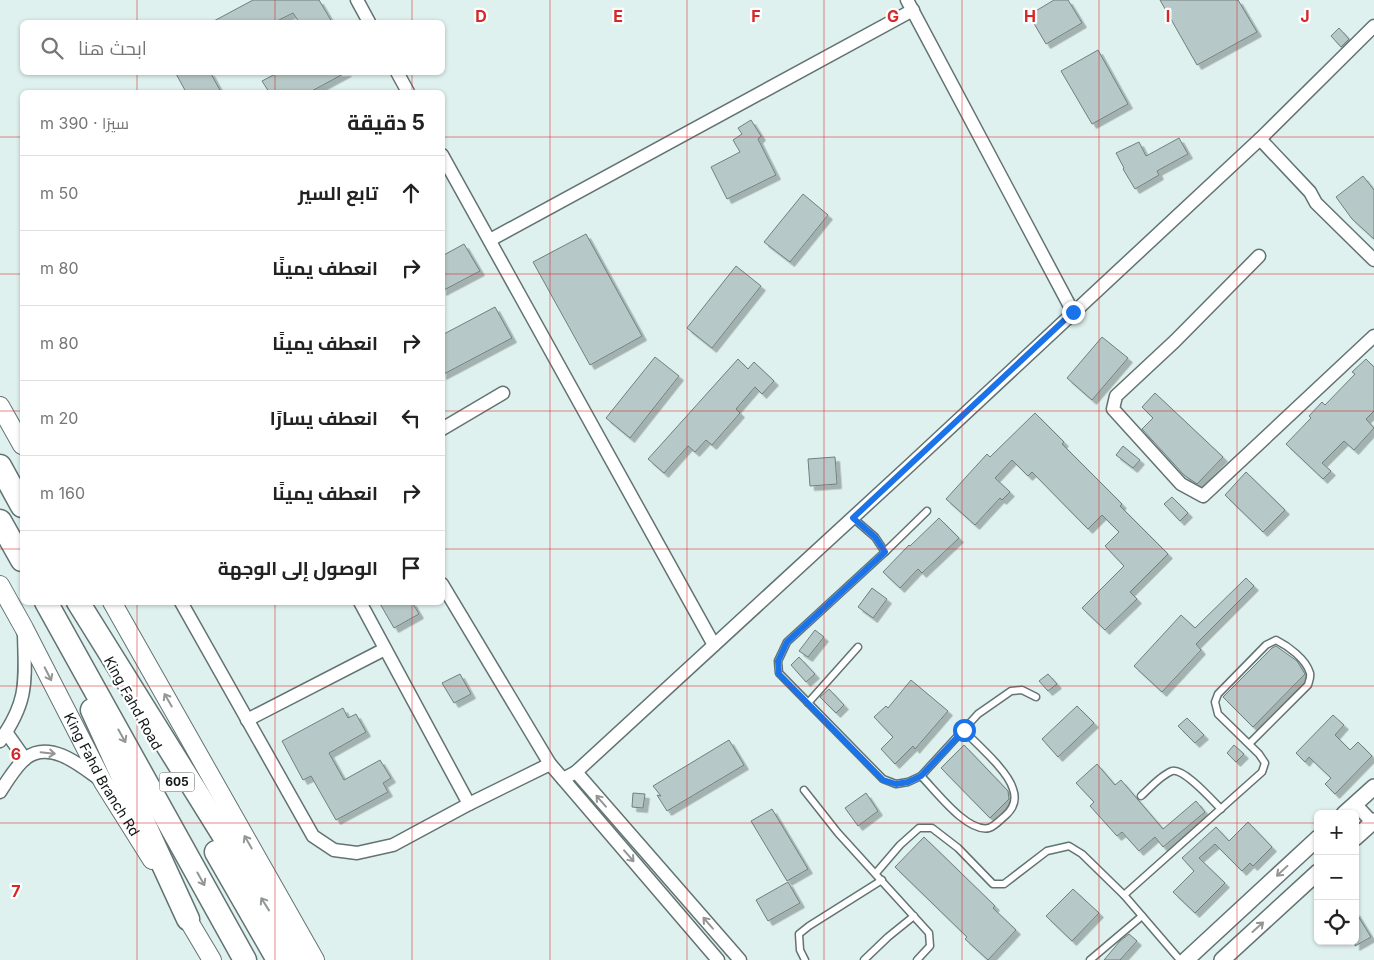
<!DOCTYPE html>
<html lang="ar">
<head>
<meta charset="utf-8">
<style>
  body { margin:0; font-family:Inter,Cairo,sans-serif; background:#f6f6f6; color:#222; direction:rtl }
  .controls { position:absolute; right:15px; bottom:15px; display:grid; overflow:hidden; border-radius:8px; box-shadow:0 1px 4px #0004 }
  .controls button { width:45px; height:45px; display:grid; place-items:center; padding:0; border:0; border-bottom:1px solid #e0e0e0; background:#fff; color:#222; font:25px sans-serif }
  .stop { position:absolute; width:15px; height:15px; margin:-11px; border:4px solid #1a73e8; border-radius:50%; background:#fff }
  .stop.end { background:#1a73e8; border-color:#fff; box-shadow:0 1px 5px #0008 }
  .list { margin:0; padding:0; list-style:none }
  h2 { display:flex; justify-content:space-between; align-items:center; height:65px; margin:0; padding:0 20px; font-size:21px }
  h2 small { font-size:16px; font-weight:400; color:#767676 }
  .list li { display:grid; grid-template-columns:32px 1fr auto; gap:15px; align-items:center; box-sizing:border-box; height:75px; padding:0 20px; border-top:1px solid #e0e0e0 }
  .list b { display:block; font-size:19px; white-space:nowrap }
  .list em { font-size:16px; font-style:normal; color:#767676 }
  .icon { flex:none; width:28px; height:28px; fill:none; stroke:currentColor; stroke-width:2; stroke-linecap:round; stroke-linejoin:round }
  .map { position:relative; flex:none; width:1374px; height:960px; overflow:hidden; direction:ltr }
  .search { position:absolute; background:#fff; box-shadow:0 1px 4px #0004; left:20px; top:20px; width:425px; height:55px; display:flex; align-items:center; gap:12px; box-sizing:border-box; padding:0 18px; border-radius:8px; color:#767676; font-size:19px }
  .panel { position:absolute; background:#fff; box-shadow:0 1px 4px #0004; left:20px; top:90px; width:425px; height:515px; border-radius:8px; direction:rtl }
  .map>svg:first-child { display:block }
  .building { fill:#b6c8c7; stroke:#6f807f; filter:url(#shadow) }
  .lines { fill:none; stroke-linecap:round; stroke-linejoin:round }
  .service-casing { stroke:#627372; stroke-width:9 }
  .minor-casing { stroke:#627372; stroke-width:15 }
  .tertiary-casing { stroke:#627372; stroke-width:18 }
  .secondary-casing { stroke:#627372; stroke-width:20 }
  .motorway-casing { stroke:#627372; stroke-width:25 }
  .service { stroke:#fff; stroke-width:6 }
  .minor { stroke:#fff; stroke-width:12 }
  .tertiary { stroke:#fff; stroke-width:15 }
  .secondary { stroke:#fff; stroke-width:18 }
  .motorway { stroke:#fff; stroke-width:22 }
  .oneway { stroke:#939696 }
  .route { stroke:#1a73e8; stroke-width:6 }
  .grid { fill:none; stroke:#d62828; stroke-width:1; stroke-opacity:0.55 }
  .labels { text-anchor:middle; stroke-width:4.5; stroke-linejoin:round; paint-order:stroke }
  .shield { fill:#fff; stroke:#585c5c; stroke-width:1 }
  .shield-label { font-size:12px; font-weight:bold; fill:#101616 }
  .street-label { font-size:14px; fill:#101616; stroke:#fff }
  .grid-label { font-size:16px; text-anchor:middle; font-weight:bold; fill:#d62828; stroke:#fff; stroke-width:4.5; stroke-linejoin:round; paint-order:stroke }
</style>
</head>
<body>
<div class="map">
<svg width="1374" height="960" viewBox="0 0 1374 960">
  <defs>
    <filter id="shadow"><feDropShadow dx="4.5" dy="4.5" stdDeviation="0" flood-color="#0004"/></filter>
  </defs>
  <rect width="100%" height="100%" fill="#def1ef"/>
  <g class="building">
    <path d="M253,0H319L332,22H299L293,13L275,22H212Z"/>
    <path d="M1054,0H1068L1082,23L1046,44L1029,15Z"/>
    <path d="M1160,0H1238L1257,32L1197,65Z"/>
    <path d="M1339,28L1349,39L1341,47L1331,36Z"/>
    <path d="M1098,50L1128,104L1092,124L1061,71Z"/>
    <path d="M175,72H210L221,92H186Z"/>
    <path d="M279,72H347L310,92H269L262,81Z"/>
    <path d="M751,120L761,136L758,139L776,175L727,199L711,167L740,152L733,140L742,134L738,128Z"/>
    <path d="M1179,138L1188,154L1157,171L1159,175L1135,189L1123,169L1124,168L1116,153L1139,142L1146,156L1148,155Z"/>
    <path d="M1363,176L1374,190V239L1352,219L1336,197Z"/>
    <path d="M803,194L828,215L790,262L764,242Z"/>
    <path d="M586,234L642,336L590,365L533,262Z"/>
    <path d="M464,244L480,271L442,291V256Z"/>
    <path d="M736,266L761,286L712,348L687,328Z"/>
    <path d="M495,307L512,338L442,375V335Z"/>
    <path d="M1102,337L1128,358L1092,400L1067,378Z"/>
    <path d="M655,357L679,376L630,438L606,418Z"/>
    <path d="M738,359L748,369L754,362L774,381L762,394L755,387L736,409L740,413L712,445L706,440L695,452L688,446L664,473L648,459Z"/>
    <path d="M1366,359L1374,367V411L1366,419L1374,428L1354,450L1344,441L1322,463L1331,471L1323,479L1286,444L1311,418L1309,416L1322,402L1325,405L1355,374L1352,372Z"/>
    <path d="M1155,393L1223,457L1197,484L1184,475L1142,429L1153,418L1142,407Z"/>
    <path d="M1035,413L1064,442L1062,444L1122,504L1120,506L1168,554L1130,592L1137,599L1105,630L1082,608L1124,566L1105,546L1119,532L1102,515L1088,529L1032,472L1028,476L1012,460L995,478L1010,492L1002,500L1000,498L975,525L946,499L987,454L990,457Z"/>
    <path d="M1123,446L1140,460L1133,468L1116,455Z"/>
    <path d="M835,457L837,484L810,486L808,459Z"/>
    <path d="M1246,472L1285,510L1263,532L1225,495Z"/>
    <path d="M1172,497L1188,513L1180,521L1164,504Z"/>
    <path d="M939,518L959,538L922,573L918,569L900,588L883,572L909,545L910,546Z"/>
    <path d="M1246,578L1254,586L1196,644L1201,650L1162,692L1134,666L1181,615L1195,628Z"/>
    <path d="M872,588L887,599L873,618L858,607Z"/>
    <path d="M379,602H412L419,614L394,628Z"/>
    <path d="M815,630L824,637L808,657L799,651Z"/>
    <path d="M1276,646L1297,661L1305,674L1253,727L1223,697L1272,648Z"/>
    <path d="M799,657L815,674L806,682L791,665Z"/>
    <path d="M460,674L471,694L454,703L442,683Z"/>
    <path d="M1048,674L1057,684L1048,691L1039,681Z"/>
    <path d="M911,680L948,711L915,749L913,746L895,764L881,749L893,737L874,717L886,706L888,708Z"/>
    <path d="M829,689L844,705L836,713L820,697Z"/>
    <path d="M1077,706L1094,723L1058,757L1042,739Z"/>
    <path d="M343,708L348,718L356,714L366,732L329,753L344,780L380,760L391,778L383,783L388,792L336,820L311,776L303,780L282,741Z"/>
    <path d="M1333,715L1344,725L1335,735L1350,750L1358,742L1372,756L1335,794L1325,784L1331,778L1309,757L1305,762L1296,753Z"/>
    <path d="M1187,718L1204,735L1195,743L1178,726Z"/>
    <path d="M729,740L744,765L667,811L657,795L661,796L653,786Z"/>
    <path d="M964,745L1008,791L1009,799L990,818L941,768Z"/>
    <path d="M1234,745L1244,754L1236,762L1227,753Z"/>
    <path d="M1097,764L1115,785L1121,780L1163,829L1196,801L1205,812L1163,847L1155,837L1139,851L1122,832L1117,836L1090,806L1094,802L1076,783Z"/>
    <path d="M633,793L645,794L643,808L632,807Z"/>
    <path d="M866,793L878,811L858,826L845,808Z"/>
    <path d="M772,809L808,869L787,881L751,821Z"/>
    <path d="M1248,822L1272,847L1253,866L1250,863L1242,871L1215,844L1199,858L1225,883L1195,913L1173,892L1194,871L1182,858L1216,827L1229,841Z"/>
    <path d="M924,837L995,906L993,908L1016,930L988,960L965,939L967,937L895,867Z"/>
    <path d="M788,882L800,903L768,921L756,900Z"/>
    <path d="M1073,889L1099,913L1072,941L1046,916Z"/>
    <path d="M1355,911L1371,937L1355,946Z"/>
    <path d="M1129,934L1137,941L1120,960H1104L1120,941Z"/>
  </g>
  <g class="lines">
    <defs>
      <g id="service">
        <path d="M853,518L875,537L885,552L787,642L778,661L779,673L883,779L896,784L908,782L921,776L978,714L1011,691L1022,690L1036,697"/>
        <path d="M885,552L927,511"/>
        <path d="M808,703L858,647"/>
        <path d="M921,776C936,791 967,833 989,828C995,826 1000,820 1005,816C1013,809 1017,800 1013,789C1008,771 977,744 963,730"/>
        <path d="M804,790L838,833L929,933L930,946L917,960"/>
        <path d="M1141,796C1150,788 1161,775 1172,771C1184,768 1212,800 1221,809"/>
        <path d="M876,873L900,845L919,828H932L958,848L993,884H1004L1047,851L1069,846L1082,854L1124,895L1180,960"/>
        <path d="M1124,895L1262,772L1265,763L1259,754L1218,714L1215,702L1218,694L1266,645L1276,640C1288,646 1306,659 1310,673C1311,677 1309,681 1308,685L1249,744"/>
        <path d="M805,960L800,950L799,934L809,926L882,880"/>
        <path d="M864,960L888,937L914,916"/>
        <path d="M1090,960L1142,916"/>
      </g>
      <g id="minor">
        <path d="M357,0L369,22"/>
        <path d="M907,0L1073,312"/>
        <path d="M397,72L408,92"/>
        <path d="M1260,139L1310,192L1316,203L1374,260"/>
        <path d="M442,155L714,645"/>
        <path d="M490,240L913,10"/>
        <path d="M1259,256L1175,341L1116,396L1113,409L1181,484L1203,496L1374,336"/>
        <path d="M442,429L503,393"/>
        <path d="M442,584L550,764"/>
        <path d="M181,602L313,836L334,850L357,853L393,845L469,804L550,764L563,779L576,772L910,465L1260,139L1374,26"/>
        <path d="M360,602L469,804"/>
        <path d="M247,720L385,649"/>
        <path d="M6,732L25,759"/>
        <path d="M0,741C29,700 25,681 24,633"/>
        <path d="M576,772L740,960"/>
        <path d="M563,779L718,960"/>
        <path d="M0,792C7,781 16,766 26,758C50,740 80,765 99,779"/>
        <path d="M1355,804L1374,824"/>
      </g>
      <g id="tertiary">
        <path d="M1344,814L1374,787"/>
        <path d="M1355,838L1374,821"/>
        <path d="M1186,960L1318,838"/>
        <path d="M1222,960L1318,872"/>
      </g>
      <g id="secondary">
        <path d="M0,406L22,445"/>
        <path id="s1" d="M0,585L24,628L103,782L152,860"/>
        <path d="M112,602L315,960"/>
        <path d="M181,908L212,960"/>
      </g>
      <g id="motorway">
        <path d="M0,466L22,506"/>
        <path d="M0,521L22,560"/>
        <path d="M46,602L245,960"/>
        <path d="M78,602L301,960"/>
        <path d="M92,710L188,919"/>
        <path d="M216,852L278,960"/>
      </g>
    </defs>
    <use href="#service" class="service-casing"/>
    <use href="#minor" class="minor-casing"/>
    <use href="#tertiary" class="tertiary-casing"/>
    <use href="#secondary" class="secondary-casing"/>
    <use href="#motorway" class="motorway-casing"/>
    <use href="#service" class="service"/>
    <use href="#minor" class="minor"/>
    <use href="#tertiary" class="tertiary"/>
    <use href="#secondary" class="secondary"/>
    <use href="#motorway" class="motorway"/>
  </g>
  <defs><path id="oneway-shaft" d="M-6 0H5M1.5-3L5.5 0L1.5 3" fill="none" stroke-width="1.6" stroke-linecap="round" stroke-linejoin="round" transform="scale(1.25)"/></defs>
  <g class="oneway">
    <use href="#oneway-shaft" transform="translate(48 674) rotate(63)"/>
    <use href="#oneway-shaft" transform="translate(168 700) rotate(-120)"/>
    <use href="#oneway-shaft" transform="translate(122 736) rotate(61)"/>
    <use href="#oneway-shaft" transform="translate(48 753) rotate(6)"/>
    <use href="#oneway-shaft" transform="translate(601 801) rotate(-131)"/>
    <use href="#oneway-shaft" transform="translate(248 842) rotate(-120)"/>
    <use href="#oneway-shaft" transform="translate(629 856) rotate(49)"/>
    <use href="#oneway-shaft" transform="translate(1282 871) rotate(137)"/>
    <use href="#oneway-shaft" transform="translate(201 879) rotate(61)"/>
    <use href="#oneway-shaft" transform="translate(265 904) rotate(-122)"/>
    <use href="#oneway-shaft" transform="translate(708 923) rotate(-131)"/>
    <use href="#oneway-shaft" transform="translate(1258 927) rotate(-42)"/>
  </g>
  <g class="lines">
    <path class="route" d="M964,730L921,776L908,782L896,784L883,780L779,674L778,661L787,642L885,552L875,537L853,518L1073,312"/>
  </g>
  <path class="grid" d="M137,0V22M275,0V22M412,0V22M550,0V960M687,0V960M824,0V960M962,0V960M1099,0V960M1237,0V960M137,72V92M275,72V92M412,72V92M0,137H22M442,137H1374M0,274H22M442,274H1374M0,411H22M442,411H1374M0,549H22M442,549H1374M137,602V960M275,602V960M412,602V960M0,686H1374M0,823H1318M1355,823H1374"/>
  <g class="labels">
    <rect class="shield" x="159.5" y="772.5" width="35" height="19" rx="4"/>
    <g class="shield-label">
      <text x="177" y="786">605</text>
    </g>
    <g class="street-label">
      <text transform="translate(133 703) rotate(61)" y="5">King Fahd Road</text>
      <text dy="5" stroke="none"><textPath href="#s1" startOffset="215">King Fahd Branch Rd</textPath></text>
    </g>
  </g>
  <g class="grid-label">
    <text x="481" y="22">D</text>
    <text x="618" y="22">E</text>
    <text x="756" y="22">F</text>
    <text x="893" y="22">G</text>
    <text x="1030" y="22">H</text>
    <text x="1168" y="22">I</text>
    <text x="1305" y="22">J</text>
    <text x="16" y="760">6</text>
    <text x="16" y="897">7</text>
  </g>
</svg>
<div class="controls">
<button>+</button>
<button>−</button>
<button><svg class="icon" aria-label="locate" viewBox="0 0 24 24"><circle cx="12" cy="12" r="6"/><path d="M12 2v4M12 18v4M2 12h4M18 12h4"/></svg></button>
</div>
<div class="stop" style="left:964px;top:730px"></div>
<div class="stop end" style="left:1073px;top:312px"></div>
<div class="search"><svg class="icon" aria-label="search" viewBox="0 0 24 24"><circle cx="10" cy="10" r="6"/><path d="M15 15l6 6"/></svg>ابحث هنا</div>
<section class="panel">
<h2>5 دقيقة<small>سيرًا · 390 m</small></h2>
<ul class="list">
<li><svg class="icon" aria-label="ahead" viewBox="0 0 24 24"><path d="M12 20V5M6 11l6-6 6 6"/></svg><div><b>تابع السير</b></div><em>50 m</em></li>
<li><svg class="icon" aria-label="right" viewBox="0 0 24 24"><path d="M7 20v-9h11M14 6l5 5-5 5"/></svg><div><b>انعطف يمينًا</b></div><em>80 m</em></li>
<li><svg class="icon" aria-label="right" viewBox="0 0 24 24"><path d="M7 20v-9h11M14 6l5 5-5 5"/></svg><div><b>انعطف يمينًا</b></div><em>80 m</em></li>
<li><svg class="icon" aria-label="left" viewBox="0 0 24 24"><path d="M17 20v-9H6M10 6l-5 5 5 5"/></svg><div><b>انعطف يسارًا</b></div><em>20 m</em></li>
<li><svg class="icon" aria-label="right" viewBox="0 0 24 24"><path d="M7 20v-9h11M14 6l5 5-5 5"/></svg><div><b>انعطف يمينًا</b></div><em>160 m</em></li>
<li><svg class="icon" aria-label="arrive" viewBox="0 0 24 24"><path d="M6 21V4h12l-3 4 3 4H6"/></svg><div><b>الوصول إلى الوجهة</b></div></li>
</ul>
</section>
</div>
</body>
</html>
